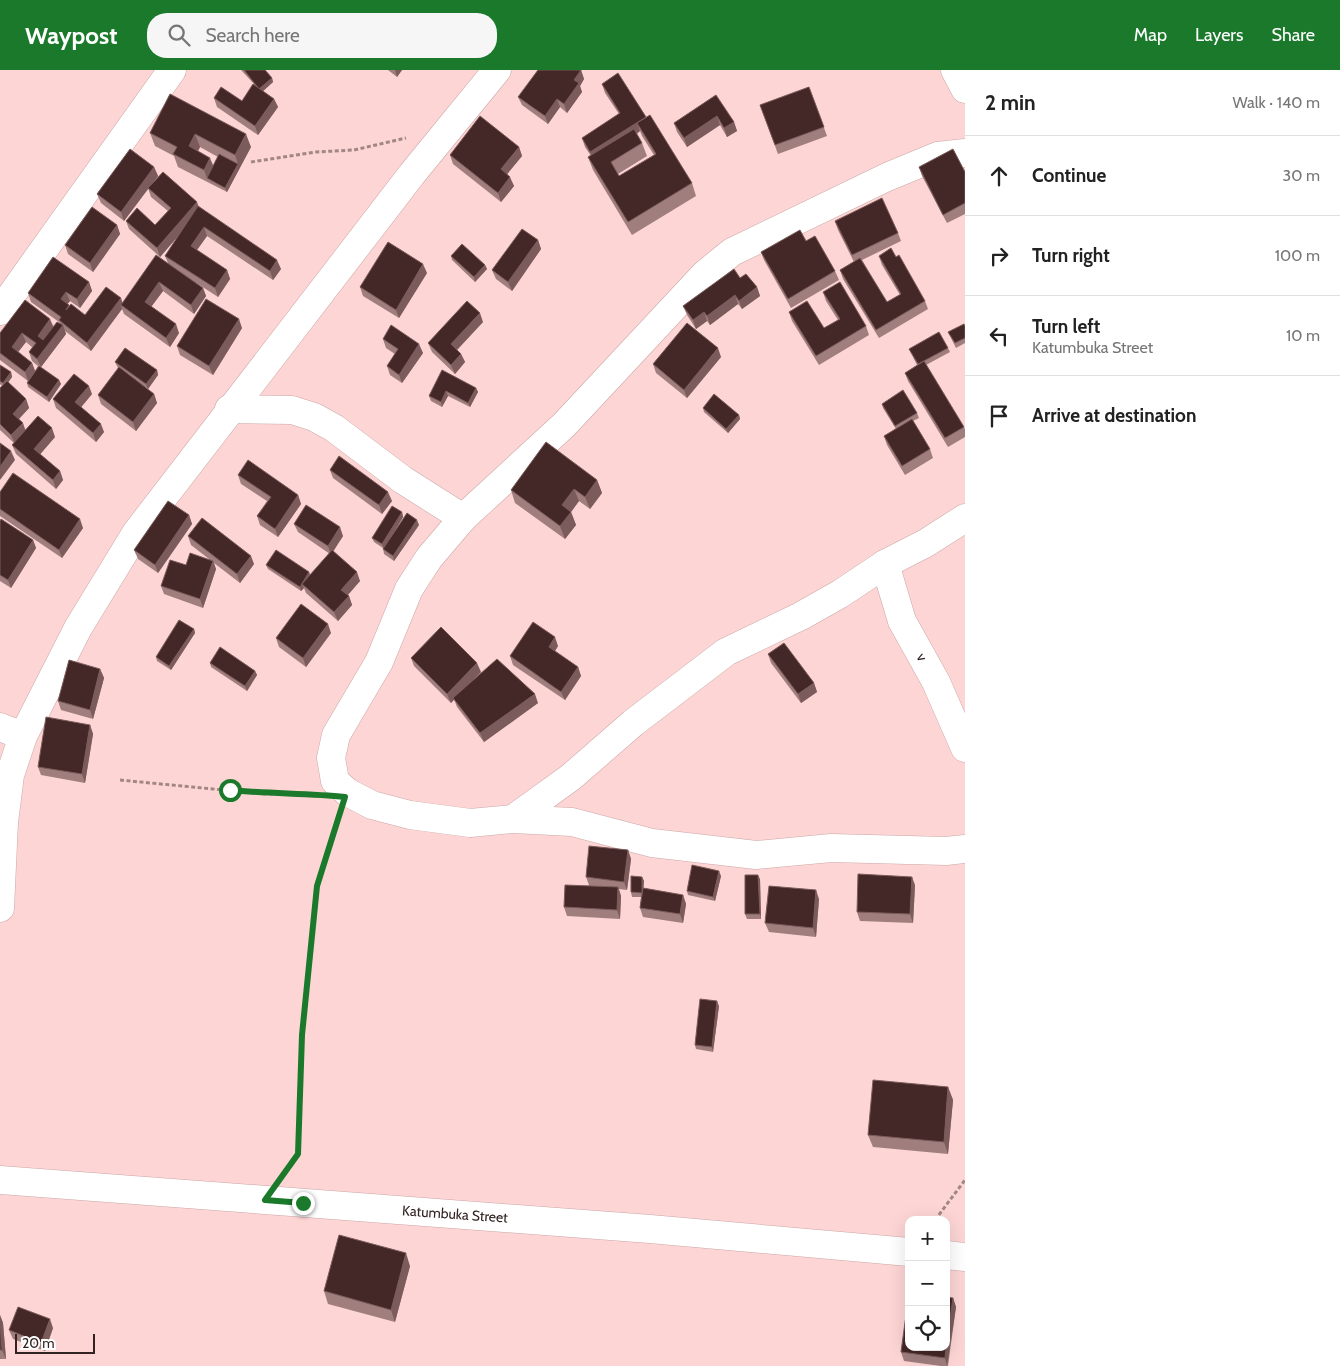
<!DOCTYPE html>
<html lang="en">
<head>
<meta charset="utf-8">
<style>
  body { margin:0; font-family:Cabin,sans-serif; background:#f6f6f6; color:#222 }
  .controls { position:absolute; right:15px; bottom:15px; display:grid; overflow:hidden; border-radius:10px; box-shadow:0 5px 20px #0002 }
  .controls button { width:45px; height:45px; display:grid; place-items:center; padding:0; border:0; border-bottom:1px solid #e0e0e0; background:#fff; color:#222; font:25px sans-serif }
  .scale { position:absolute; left:15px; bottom:12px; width:80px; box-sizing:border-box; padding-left:5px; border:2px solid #312322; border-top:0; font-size:14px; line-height:18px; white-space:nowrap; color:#312322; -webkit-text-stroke:4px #fff; paint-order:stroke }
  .stop { position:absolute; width:15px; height:15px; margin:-11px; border:4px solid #1a792a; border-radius:50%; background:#fff }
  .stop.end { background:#1a792a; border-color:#fff; box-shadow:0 1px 5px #0008 }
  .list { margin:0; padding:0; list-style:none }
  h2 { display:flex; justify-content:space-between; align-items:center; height:65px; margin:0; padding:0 20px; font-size:21px }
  h2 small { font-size:16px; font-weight:400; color:#767676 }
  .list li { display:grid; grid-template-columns:32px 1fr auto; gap:15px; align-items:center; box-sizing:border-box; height:80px; padding:0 20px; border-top:1px solid #e0e0e0 }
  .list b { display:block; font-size:19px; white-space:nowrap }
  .list p { margin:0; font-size:16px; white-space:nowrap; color:#767676 }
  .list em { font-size:16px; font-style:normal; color:#767676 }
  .icon { flex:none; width:28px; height:28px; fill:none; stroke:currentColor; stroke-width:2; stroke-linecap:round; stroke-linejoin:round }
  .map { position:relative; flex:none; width:965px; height:1296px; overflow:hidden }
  header { display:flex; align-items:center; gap:30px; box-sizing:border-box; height:70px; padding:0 25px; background:#1a792a; color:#fff }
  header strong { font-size:24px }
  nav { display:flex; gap:28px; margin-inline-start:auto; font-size:18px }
  .search { width:350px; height:45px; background:#f6f6f6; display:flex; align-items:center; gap:12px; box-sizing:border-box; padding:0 18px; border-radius:20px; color:#767676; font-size:19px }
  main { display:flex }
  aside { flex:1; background:#fff }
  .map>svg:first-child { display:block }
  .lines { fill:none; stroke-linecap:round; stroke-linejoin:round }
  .street-casing { stroke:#cca7a6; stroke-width:29 }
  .secondary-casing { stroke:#cca7a6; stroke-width:29 }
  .path { stroke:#a28685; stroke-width:3; stroke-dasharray:4 2.5; stroke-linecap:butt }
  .street { stroke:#fff; stroke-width:28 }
  .secondary { stroke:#fff; stroke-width:28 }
  .wall { fill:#a07e7e; fill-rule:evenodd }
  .shaded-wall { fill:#7b5b5b }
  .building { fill:#442727; stroke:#7b5b5b }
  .route { stroke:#1a792a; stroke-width:6 }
  .labels { text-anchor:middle; stroke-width:5; stroke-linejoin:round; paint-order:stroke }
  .street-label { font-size:14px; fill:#312322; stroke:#fff }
</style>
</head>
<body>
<header>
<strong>Waypost</strong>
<div class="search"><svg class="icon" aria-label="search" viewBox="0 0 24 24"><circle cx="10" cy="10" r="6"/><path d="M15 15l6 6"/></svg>Search here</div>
<nav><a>Map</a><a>Layers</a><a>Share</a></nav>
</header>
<main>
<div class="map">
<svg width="965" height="1296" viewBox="0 0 965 1296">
  <rect width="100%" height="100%" fill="#fcd5d4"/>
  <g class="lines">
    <defs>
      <g id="street">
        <path d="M955,0L965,19"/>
        <path d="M965,83L938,86L887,107L732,182L705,204L564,355L463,448L429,488L409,519L379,592L336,665L331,688L335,711L347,722L372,735L410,745L470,753L513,749L572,752L652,773L756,785L831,778L946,781L965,779"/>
        <path d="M0,241L172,0"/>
        <path d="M229,339L292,340L314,347L334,358L403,410L463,448"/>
        <path d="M885,494L902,551L936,612L965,678"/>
        <path d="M0,657L23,666"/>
        <path d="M513,749L571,707L633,653L726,582L801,546L840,524L885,494L926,473L965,448"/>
        <path d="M0,838L4,752L10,705L23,666L78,558L136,463L412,104L497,0"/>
      </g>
      <g id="secondary">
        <path d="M0,1110L650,1159L909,1182"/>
        <path d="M946,1185L965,1187"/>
      </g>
    </defs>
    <use href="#street" class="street-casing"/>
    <use href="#secondary" class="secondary-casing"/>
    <g class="path">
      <path d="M251,92L316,82L354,80L406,68"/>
      <path d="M120,710L265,724H311"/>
      <path d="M284,1103L298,1083L302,965L317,816L338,748"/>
      <path d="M935,1150L965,1110"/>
    </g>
    <use href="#street" class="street"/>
    <use href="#secondary" class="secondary"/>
  </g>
  <g class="wall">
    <path d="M241,0H265L272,8L273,12L263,21L274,29L278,37L258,65L217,37L214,28L242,31L254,14Z"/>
    <path d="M388,0H402L397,7Z"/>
    <path d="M581,0L584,9L580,16L582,22L567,43L560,37L548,54L522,35L518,27Z"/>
    <path d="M602,14L646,48L692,113L696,126L632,165L593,100L588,87L591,86L585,77L582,68L619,44L605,23ZM640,61L642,66L654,85L619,106L618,104L647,86L642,73L637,64Z"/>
    <path d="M809,17L827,66L778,84L760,35Z"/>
    <path d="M170,24L251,77L227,122L178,97L174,86L155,76L150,63ZM200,77L218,87L213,96L198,81Z"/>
    <path d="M716,25L734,52L737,61L727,67L720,55L687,77L677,62L674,53Z"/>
    <path d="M519,77L522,86L507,104L514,116L501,132L453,94L450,85Z"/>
    <path d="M154,97L158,106L152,114L198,137L281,199L273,210L207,166L197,180L227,200L230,209L218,227L195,212L203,218L206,226L194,244L163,221L151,237L179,263L170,277L124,244L122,239L91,281L65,261L66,264L41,297L59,310L61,314L49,332L28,317L27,313L28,311L0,290V263L53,257L60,253L59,252L31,232L28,223L89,212L92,221L80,238L70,231L67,234L69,237L85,245L122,233L168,193L165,186L178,166L160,187L129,159L126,151L155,155L168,141L151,127L148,118L124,151L101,133L97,124ZM26,272L32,277L29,282L32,291L38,296L35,301L32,293L18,282Z"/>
    <path d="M919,97L965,102V144L947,153L922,106Z"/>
    <path d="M835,151L898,163L901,171L862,190L887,232L900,225L882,195L879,186L925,231L928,239L879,268L843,209L840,200L854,192L838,160Z"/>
    <path d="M117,155L120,164L93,202L68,184L65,175Z"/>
    <path d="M538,170L541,179L512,221L496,209L492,200Z"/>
    <path d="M806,171L835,201L839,210L791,238L764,190L761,182Z"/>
    <path d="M451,186L485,195L487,199L475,212L452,190Z"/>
    <path d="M427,203L399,248L363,226L360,217Z"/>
    <path d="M740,208L757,217L760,226L742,239L738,234L710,255L707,251L696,259L687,245L683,236Z"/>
    <path d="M823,222L866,256L869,265L819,295L792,251L789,242L824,258L838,250L826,231Z"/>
    <path d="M483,252L457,280L461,284L465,292L455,304L432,282L428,273Z"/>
    <path d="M965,256V273L956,278L948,262Z"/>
    <path d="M242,258L213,305L180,285L177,276Z"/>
    <path d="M383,269L423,283L402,313L390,305L387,296L395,284L386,278Z"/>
    <path d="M948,278L950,282L926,295L965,359V367L948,377L908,311L905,303L917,295L909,279Z"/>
    <path d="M721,287L687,328L656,303L653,294Z"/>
    <path d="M115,292L157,300L158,305L148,319L136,311L154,324L157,333L136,361L101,334L98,325L118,298Z"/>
    <path d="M0,295L11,302L12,307L8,312L26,329L29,338L19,349L25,360L55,367L40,384L60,401L63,410L56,419L16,384L12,375L14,373L0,360V318L2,316L0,314Z"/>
    <path d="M442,300L476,318L478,322L470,337L448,326L442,337L431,331L429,326Z"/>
    <path d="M92,324L81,337L104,362L96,372L56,338L53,329Z"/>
    <path d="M882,334L917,343L919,348L913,351L930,379L933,388L905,405L887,375L884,366L896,359L883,338Z"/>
    <path d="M703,338L739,345L740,349L728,363L704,342Z"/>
    <path d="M330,400L392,431L382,444L333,408Z"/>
    <path d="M238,405L298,425L301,434L278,467L260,455L257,446L267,431L241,414Z"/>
    <path d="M597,410L602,423L590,439L579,431L571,442L576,455L565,469L515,433L511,420Z"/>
    <path d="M0,422L83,458L62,488L0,446Z"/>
    <path d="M402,442L403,447L391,467L419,455L394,491L384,484L383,478L374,472L372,468Z"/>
    <path d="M189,445L192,454L158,503L138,489L134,480Z"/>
    <path d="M0,451L33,470L36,478L11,518L0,511Z"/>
    <path d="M294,454L343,466L333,481L360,511L348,525L349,526L352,535L338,551L306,523L304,518L301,521L268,499L266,495L310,505L330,484L298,462Z"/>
    <path d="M188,466L254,494L240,513L214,493L216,499L203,538L164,524L161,516L186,495L209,489L191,475Z"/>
    <path d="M194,559L195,563L171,600L157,591L156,587Z"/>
    <path d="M331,563L306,597L279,577L276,568Z"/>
    <path d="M558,576L555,581L578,597L581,606L565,630L513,595L510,586Z"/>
    <path d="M768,584L814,613L817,622L801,633L771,593Z"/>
    <path d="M411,588L481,602L466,617L538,633L484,672L457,637L454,629L451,633L414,596Z"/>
    <path d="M210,593L255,601L257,605L247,621L211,597Z"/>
    <path d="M100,599L104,608L93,649L61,640L58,631Z"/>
    <path d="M90,655L93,664L85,713L41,705L38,697Z"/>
    <path d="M628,780L631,789L627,820L619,819L621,826L620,849L567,846L564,837L589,815L586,807Z"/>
    <path d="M721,806L715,831L688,825L687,821Z"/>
    <path d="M642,807L644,811L643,818L683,825L686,834L683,853L643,847L640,838L641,827H632L631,822Z"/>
    <path d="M760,809L761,849H747L745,844Z"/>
    <path d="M915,815L913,853L860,851L857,842Z"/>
    <path d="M819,829L816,867L769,862L765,853Z"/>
    <path d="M719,936L713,982L696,979L695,975Z"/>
    <path d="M948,1017L953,1030L948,1084L873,1077L868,1065Z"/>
    <path d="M410,1196L395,1252L328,1234L324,1221Z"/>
    <path d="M953,1228L956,1237L948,1296H941L904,1291L901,1282Z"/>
    <path d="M0,1245L3,1253L6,1289H0Z"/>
    <path d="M53,1258L45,1281L13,1269L9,1260Z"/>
  </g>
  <g class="shaded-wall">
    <path d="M395,0H402L397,7Z"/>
    <path d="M581,0L584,9L580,16L582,22L567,43L564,34L574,10Z"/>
    <path d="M272,8L273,12L261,23L259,19Z"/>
    <path d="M274,29L278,37L258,65L255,56Z"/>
    <path d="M557,29L560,37L548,54L545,46Z"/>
    <path d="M717,46L720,55L687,77L684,68Z"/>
    <path d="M646,47L637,53L640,61L594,91L590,82Z"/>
    <path d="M734,52L737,61L727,67L724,58Z"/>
    <path d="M195,64L200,77L194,89L189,76Z"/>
    <path d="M246,64L251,77L227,122L225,118L238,94L235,85Z"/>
    <path d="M519,77L522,86L504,108L501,99Z"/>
    <path d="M210,88L215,100L207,108L204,100Z"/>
    <path d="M154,97L158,106L124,151L121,142Z"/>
    <path d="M510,107L514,116L501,132L498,123Z"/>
    <path d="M197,132L200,141L160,187L157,178Z"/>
    <path d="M117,155L120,164L93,202L90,193Z"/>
    <path d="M204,157L207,166L194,184L191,176Z"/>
    <path d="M538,170L541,179L512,221L508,212Z"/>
    <path d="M277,190L281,199L273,210L270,201Z"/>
    <path d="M423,194L427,203L399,248L396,240Z"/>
    <path d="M485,195L487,199L475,212L474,207Z"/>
    <path d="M227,200L230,209L218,227L215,218Z"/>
    <path d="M89,212L92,221L80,238L77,229Z"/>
    <path d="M159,212L163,221L148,241L145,232Z"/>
    <path d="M757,217L760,226L742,239L739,231Z"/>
    <path d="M203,218L206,226L194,244L191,235Z"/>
    <path d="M66,222L70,231L64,238L61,229Z"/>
    <path d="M735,225L738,234L710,255L707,246Z"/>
    <path d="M121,228L124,237L121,235L122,239L91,281L87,273Z"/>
    <path d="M704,242L707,251L696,259L693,250Z"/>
    <path d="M480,243L483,252L454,283L451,274Z"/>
    <path d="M50,249L54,258L41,274L38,266Z"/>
    <path d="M239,249L242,258L213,305L209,296Z"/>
    <path d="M176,254L179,263L170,277L166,268Z"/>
    <path d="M63,255L66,264L41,297L37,289Z"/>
    <path d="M22,263L26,272L15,286L12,277Z"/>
    <path d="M419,274L423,283L402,313L399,305Z"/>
    <path d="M718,278L721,287L687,328L684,320Z"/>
    <path d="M461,284L465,292L455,304L451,295Z"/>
    <path d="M32,293L35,301L28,311L25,302Z"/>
    <path d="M157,300L158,305L148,319L146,314Z"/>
    <path d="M11,302L12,307L5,317L3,313Z"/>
    <path d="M59,310L61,314L49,332L47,327Z"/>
    <path d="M89,316L92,324L78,341L75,332Z"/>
    <path d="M476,318L478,322L470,337L468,333Z"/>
    <path d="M446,321L448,326L442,337L441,332Z"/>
    <path d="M154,324L157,333L136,361L133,352Z"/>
    <path d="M26,329L29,338L16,352L13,344Z"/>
    <path d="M739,345L740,349L728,363L726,359Z"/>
    <path d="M23,353L26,362L15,374L11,365Z"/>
    <path d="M101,354L104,362L96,372L93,363Z"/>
    <path d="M52,358L55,367L37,388L34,379Z"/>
    <path d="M11,381L15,390L0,410V397Z"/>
    <path d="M60,401L63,410L56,419L53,410Z"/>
    <path d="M597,410L602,423L590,439L585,427Z"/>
    <path d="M574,419L579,431L571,442L576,455L565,469L560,456L562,435Z"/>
    <path d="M388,422L392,431L382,444L379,435Z"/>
    <path d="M298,425L301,434L278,467L275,459Z"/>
    <path d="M402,442L403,447L384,479L382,474Z"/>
    <path d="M189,445L192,454L158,503L155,495Z"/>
    <path d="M80,449L83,458L62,488L59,480Z"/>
    <path d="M417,450L419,455L394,491L393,486Z"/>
    <path d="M340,457L343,466L331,485L328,476Z"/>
    <path d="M33,470L36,478L11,518L8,510Z"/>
    <path d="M251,486L254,494L240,513L237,504Z"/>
    <path d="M213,491L216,499L203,538L200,529Z"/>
    <path d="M309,502L311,506L302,514L304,518L301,521L300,517Z"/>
    <path d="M357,502L360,511L345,528L341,520Z"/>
    <path d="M349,526L352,535L338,551L334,542Z"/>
    <path d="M328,554L331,563L306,597L303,588Z"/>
    <path d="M194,559L195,563L171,600L169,596Z"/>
    <path d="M555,567L558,576L552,586L549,577Z"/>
    <path d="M477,593L481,602L451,633L447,624Z"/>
    <path d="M578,597L581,606L565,630L561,622Z"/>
    <path d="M100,599L104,608L93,649L90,640Z"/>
    <path d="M255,601L257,605L247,621L245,616Z"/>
    <path d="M814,613L817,622L801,633L798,624Z"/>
    <path d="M535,624L538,633L484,672L480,663Z"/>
    <path d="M90,655L93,664L85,713L82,704Z"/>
    <path d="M628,780L631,789L627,820L624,812Z"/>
    <path d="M719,801L721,806L715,831L713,827Z"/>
    <path d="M758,805L760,809L761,849L760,844Z"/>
    <path d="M642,807L644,811L643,827L642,823Z"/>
    <path d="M912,807L915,815L913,853L910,844Z"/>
    <path d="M618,817L621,826L620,849L617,840Z"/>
    <path d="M816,820L819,829L816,867L813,858Z"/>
    <path d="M683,825L686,834L683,853L680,844Z"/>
    <path d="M717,931L719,936L713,982L712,977Z"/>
    <path d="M948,1017L953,1030L948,1084L944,1072Z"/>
    <path d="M406,1183L410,1196L395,1252L391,1240Z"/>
    <path d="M953,1228L956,1237L947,1296L945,1288Z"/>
    <path d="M0,1245L3,1253L6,1289L2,1280Z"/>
    <path d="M50,1249L53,1258L45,1281L41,1273Z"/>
  </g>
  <g class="building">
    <path d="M244,0H265L272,8L259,19Z"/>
    <path d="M538,0H581L574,10L579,13L564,34L557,29L545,46L518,27Z"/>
    <path d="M618,3L646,47L590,82L582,68L620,43L602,14Z"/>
    <path d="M253,14L274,29L255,56L214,28L221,17L242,31Z"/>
    <path d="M809,17L824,57L775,75L760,35Z"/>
    <path d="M170,24L246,64L235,85L195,64L189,76L210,88L204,100L173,84L177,77L150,63Z"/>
    <path d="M716,25L734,52L724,58L717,46L684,68L674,53Z"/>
    <path d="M650,45L692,113L628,152L588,87L634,59L642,73L611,92L619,106L656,84L637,53Z"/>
    <path d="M480,46L519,77L501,99L510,107L498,123L450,85Z"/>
    <path d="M130,79L154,97L121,142L97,124Z"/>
    <path d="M953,79L965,102V133L943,145L919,97Z"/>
    <path d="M219,84L238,94L225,118L207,108Z"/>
    <path d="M163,102L197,132L157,178L126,151L137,138L155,155L171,138L148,118Z"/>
    <path d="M882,128L898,163L852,185L835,151Z"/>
    <path d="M198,136L277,190L270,201L204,157L191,176L227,200L215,218L165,186Z"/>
    <path d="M92,137L117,155L90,193L65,175Z"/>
    <path d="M522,159L538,170L508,212L492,200Z"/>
    <path d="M800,160L806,171L815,166L835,201L788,229L761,182Z"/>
    <path d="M388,172L423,194L396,240L360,217Z"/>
    <path d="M462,174L485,195L474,207L451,186Z"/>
    <path d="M891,178L896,187L899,185L925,231L876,260L840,200L860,188L887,232L901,224L879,186Z"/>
    <path d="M156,185L203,218L191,235L159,212L145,232L176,254L166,268L121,235Z"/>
    <path d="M53,187L89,212L77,229L66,222L61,229L69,235L66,240L71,234L85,245L106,217L121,228L87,273L59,250L61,247L28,223Z"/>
    <path d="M734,199L740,208L746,204L757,217L739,231L735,225L707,246L704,242L693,250L683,236Z"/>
    <path d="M840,212L866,256L816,286L789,242L807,231L824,258L840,249L823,222Z"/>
    <path d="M206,229L239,249L209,296L177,276Z"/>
    <path d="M25,230L50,249L38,266L43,270L57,252L63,255L37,289L29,282L36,273L22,263L12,277L32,293L25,302L0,283V263Z"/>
    <path d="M467,231L480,243L451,274L461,284L451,295L428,273Z"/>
    <path d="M687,253L718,278L684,320L653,294Z"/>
    <path d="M964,254L965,256V268L955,273L948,262Z"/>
    <path d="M391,255L419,274L399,305L387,296L398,279L383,269Z"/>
    <path d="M939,262L948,278L918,294L909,279Z"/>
    <path d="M125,278L157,300L146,314L115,292Z"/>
    <path d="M924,291L964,357L945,368L905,303Z"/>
    <path d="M0,295L11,302L3,313L0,311Z"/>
    <path d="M39,296L59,310L47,327L27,313Z"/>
    <path d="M119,297L154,324L133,352L98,325Z"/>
    <path d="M442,300L476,318L468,333L446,321L441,332L429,326Z"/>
    <path d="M74,304L89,316L75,332L101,354L93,363L53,329Z"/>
    <path d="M7,311L26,329L13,344L23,353L11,365L0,354V318Z"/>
    <path d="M903,320L917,343L895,356L882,334Z"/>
    <path d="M714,324L739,345L726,359L703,338Z"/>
    <path d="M38,346L52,358L34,379L60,401L53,410L12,375Z"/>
    <path d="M912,349L930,379L902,396L884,366Z"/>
    <path d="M546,372L597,410L585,427L574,419L562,435L571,442L560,456L511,420Z"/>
    <path d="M0,373L11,381L0,397Z"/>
    <path d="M339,386L388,422L379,435L330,400Z"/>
    <path d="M248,390L298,425L275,459L257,446L271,427L238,405Z"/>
    <path d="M13,403L80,449L59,480L0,439V422Z"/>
    <path d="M168,431L189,445L155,495L134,480Z"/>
    <path d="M306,435L340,457L328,476L294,454Z"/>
    <path d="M392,436L402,442L382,474L372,468Z"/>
    <path d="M407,443L417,450L393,486L383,479Z"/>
    <path d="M202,448L251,486L237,504L188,466Z"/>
    <path d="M1,449L33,470L8,510L0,505V451Z"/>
    <path d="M276,480L309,502L300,517L266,495Z"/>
    <path d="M332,480L357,502L341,520L349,526L334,542L302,514Z"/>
    <path d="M190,483L213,491L200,529L161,516L170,490L186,495Z"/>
    <path d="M301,534L328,554L303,588L276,568Z"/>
    <path d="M179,550L194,559L169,596L156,587Z"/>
    <path d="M533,552L555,567L549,577L578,597L561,622L510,586Z"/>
    <path d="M441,557L477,593L447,624L411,588Z"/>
    <path d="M784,573L814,613L798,624L768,584Z"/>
    <path d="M220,577L255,601L245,616L210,593Z"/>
    <path d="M497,589L535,624L480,663L453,628Z"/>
    <path d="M69,590L100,599L90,640L58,631Z"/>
    <path d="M46,647L90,655L82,704L38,697Z"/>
    <path d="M589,776L628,780L624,812L586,807Z"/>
    <path d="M692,795L719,801L713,827L687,821Z"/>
    <path d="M858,804L912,807L910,844L857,842Z"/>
    <path d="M745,805H758L760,844H745Z"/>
    <path d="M631,806L642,807V823L631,822Z"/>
    <path d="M565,815L618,817L617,840L564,837Z"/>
    <path d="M769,816L816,820L813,858L765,853Z"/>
    <path d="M643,818L683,825L680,844L640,838Z"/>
    <path d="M700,929L717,931L712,977L695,975Z"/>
    <path d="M873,1010L948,1017L944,1072L868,1065Z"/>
    <path d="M339,1165L406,1183L391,1240L324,1221Z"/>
    <path d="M909,1223V1277H946L945,1288L901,1282Z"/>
    <path d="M946,1227L953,1228L946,1276Z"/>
    <path d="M18,1237L50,1249L41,1273L9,1260Z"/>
    <path d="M0,1248L2,1280H0Z"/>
  </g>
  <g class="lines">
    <path class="route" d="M230,720C269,724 307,723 345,727L317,816L302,965L298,1084L265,1130L303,1133"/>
  </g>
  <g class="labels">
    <g class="street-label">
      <text transform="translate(922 587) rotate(61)" y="5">v</text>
      <text transform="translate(455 1144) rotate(4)" y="5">Katumbuka Street</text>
    </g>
  </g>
</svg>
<div class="controls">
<button>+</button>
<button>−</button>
<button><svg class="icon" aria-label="locate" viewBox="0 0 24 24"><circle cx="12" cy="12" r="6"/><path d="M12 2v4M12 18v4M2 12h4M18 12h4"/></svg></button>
</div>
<div class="scale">20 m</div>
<div class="stop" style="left:230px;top:720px"></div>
<div class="stop end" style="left:303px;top:1133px"></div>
</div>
<aside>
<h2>2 min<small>Walk · 140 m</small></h2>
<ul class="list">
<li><svg class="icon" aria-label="ahead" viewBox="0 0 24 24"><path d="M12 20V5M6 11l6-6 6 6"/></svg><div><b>Continue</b></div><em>30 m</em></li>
<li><svg class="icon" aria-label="right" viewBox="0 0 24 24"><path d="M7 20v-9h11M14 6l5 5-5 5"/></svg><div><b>Turn right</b></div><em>100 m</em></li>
<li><svg class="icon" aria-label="left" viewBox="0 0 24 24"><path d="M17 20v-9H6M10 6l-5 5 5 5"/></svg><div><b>Turn left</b><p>Katumbuka Street</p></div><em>10 m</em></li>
<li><svg class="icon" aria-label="arrive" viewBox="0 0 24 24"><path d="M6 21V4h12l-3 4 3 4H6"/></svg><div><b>Arrive at destination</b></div></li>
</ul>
</aside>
</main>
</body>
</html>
